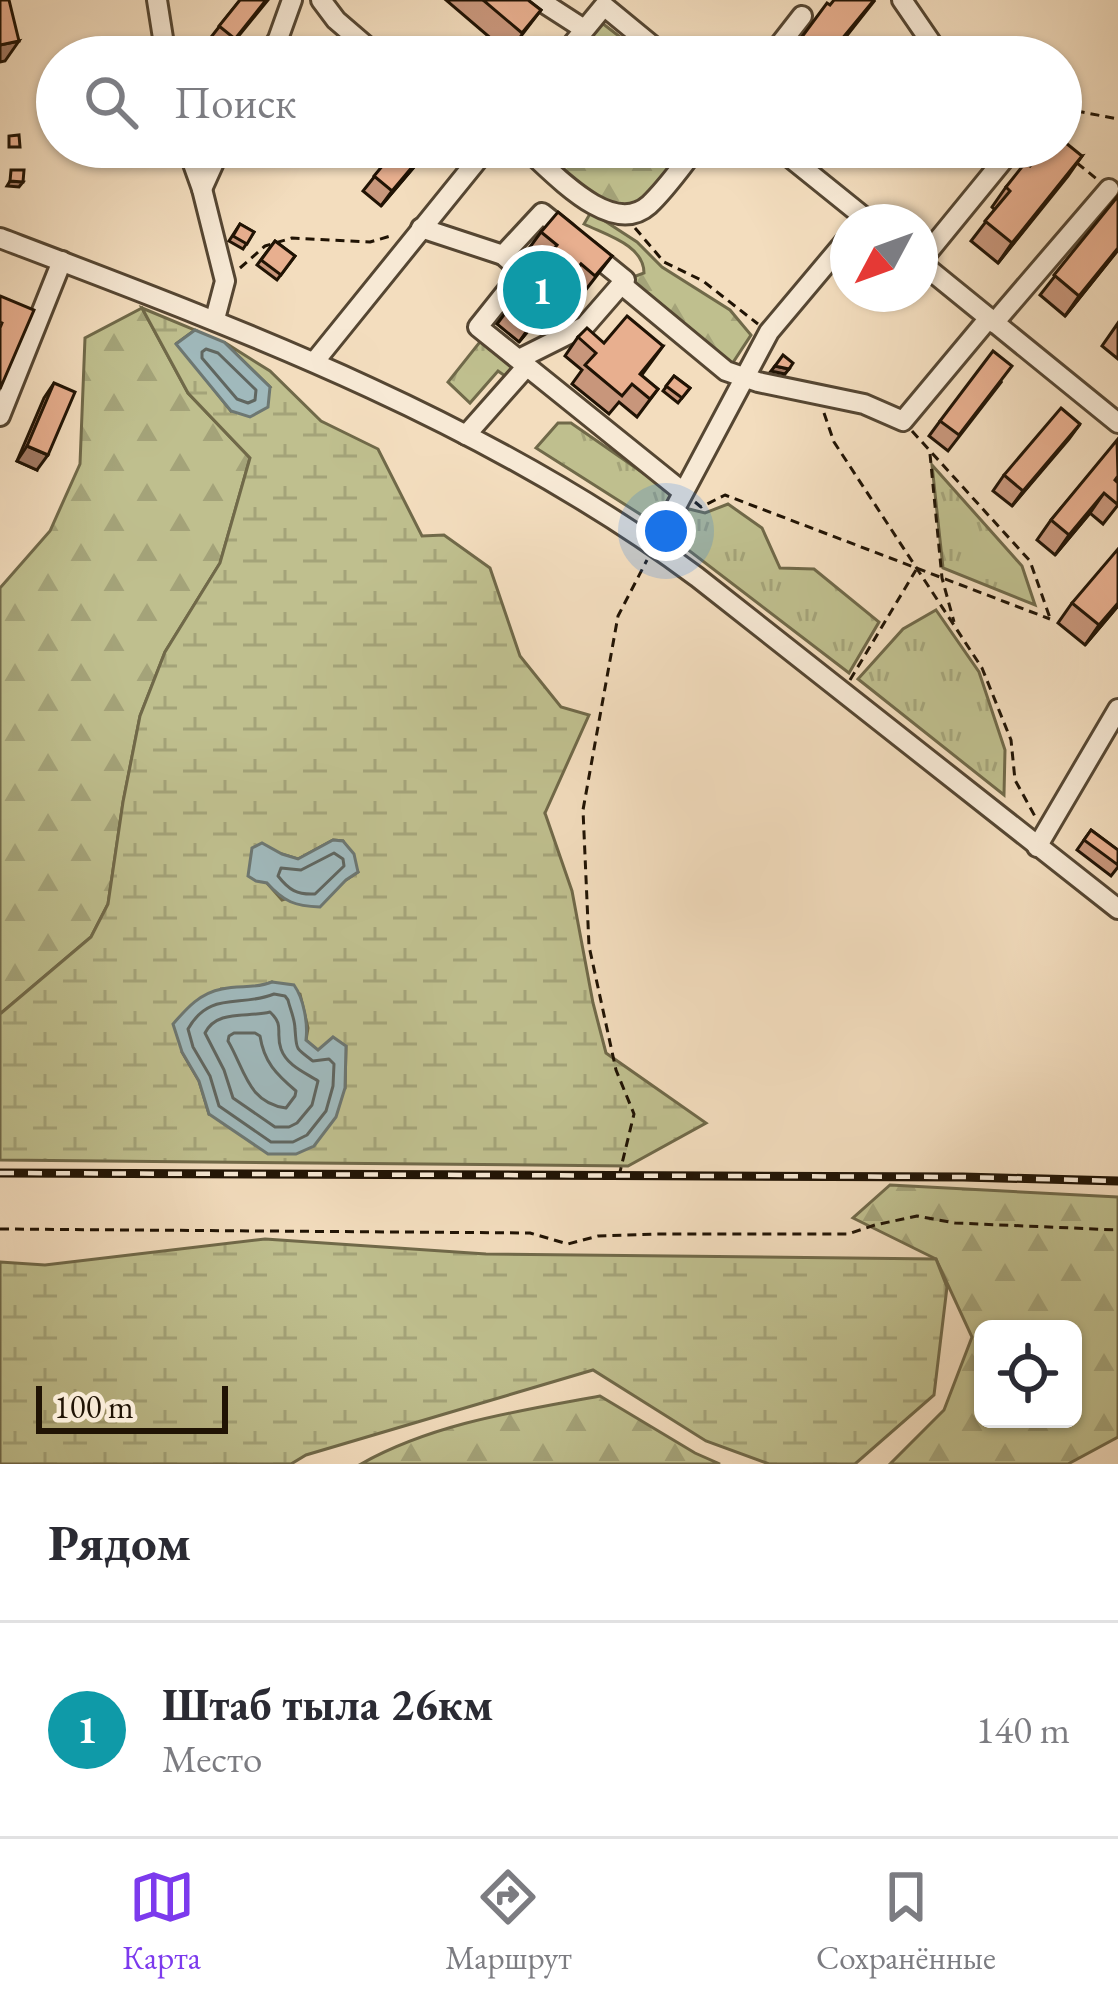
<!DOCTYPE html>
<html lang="ru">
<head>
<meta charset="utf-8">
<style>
  body { margin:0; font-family:"EB Garamond",serif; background:#f7f7f7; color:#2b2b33 }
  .controls { position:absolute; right:36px; bottom:36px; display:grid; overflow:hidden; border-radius:18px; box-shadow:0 3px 9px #0004 }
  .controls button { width:108px; height:108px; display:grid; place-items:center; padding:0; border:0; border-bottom:3px solid #e1e1e2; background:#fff; color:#2b2b33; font:60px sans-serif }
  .compass { position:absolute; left:830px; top:204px; width:108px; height:108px; border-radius:50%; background:#fff; box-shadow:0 3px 9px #0004; rotate:229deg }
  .scale { position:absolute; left:36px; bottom:30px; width:192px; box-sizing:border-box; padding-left:12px; border:6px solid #201304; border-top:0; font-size:33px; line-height:42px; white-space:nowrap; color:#201304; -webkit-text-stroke:9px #f7e9d5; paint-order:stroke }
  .you { position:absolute; left:666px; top:531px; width:42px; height:42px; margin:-30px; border:9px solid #fff; border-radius:50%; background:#1a73e8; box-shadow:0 0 0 18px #1a73e833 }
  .badge { display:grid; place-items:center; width:78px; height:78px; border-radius:50%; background:#7c3aed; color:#fff; font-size:39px; font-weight:700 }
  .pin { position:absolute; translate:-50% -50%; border:6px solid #fff; box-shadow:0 3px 12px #0006 }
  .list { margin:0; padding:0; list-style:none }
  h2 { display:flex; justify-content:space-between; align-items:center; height:156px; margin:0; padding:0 48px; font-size:51px }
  h2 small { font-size:39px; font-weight:400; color:#7c7c81 }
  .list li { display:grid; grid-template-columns:78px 1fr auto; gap:36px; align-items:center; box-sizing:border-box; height:216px; padding:0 48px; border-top:3px solid #e1e1e2 }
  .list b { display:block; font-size:45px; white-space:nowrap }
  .list p { margin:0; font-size:39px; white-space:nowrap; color:#7c7c81 }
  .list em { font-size:39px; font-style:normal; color:#7c7c81 }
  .icon { flex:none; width:66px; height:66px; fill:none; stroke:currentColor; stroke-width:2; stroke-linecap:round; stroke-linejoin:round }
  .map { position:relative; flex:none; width:1118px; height:1464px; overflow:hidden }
  .search { position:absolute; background:#fff; box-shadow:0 3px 9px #0004; left:36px; right:36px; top:36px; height:132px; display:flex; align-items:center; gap:30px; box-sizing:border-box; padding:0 42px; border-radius:66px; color:#7c7c81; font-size:45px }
  .sheet { height:372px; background:#fff }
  nav { display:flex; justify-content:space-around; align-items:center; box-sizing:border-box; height:168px; border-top:3px solid #e1e1e2; background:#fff; font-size:33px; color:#7c7c81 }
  nav a { display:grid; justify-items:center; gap:6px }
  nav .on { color:#7c3aed }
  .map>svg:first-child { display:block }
  .grass { fill:url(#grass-tufts); stroke:#706949; stroke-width:3 }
  .forest { fill:url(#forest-firs); stroke:#706949; stroke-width:3; fill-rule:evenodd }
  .wetland { fill:url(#wetland-marsh); stroke:#706949; stroke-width:3; fill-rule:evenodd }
  .water { fill:#a0b9bc; stroke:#6d7772; stroke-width:3 }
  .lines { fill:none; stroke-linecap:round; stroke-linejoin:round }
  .shore { stroke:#606660; stroke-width:3 }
  .minor-casing { stroke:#554632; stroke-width:24 }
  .path { stroke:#201304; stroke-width:3; stroke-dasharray:9 6; stroke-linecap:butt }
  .minor { stroke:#f7e9d5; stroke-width:18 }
  .rail-casing { stroke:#201304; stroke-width:9 }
  .rail { stroke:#f7e9d5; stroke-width:4.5; stroke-dasharray:14; stroke-linecap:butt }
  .wall { fill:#c8967b; stroke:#201304; stroke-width:3 }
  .shaded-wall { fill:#a27a64; stroke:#201304; stroke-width:3 }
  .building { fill:#e8af8f; stroke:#201304; stroke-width:3 }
</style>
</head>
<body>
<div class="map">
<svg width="1118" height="1464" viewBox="0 0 1118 1464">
  <defs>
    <pattern id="grass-tufts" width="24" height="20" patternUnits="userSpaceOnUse" patternTransform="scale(3)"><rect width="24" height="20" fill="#bfbf8e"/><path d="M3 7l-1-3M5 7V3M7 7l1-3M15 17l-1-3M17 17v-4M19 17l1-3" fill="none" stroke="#a4a379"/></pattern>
    <pattern id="forest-firs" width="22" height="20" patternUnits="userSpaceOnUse" patternTransform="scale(3)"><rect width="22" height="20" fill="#bfbf8e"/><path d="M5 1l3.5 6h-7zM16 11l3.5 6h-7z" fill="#a4a379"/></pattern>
    <pattern id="wetland-marsh" width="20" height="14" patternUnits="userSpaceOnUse" patternTransform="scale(3)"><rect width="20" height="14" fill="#bfbf8e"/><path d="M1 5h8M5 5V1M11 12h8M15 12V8" fill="none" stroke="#a4a379"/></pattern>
  </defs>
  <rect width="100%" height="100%" fill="#f3ddbe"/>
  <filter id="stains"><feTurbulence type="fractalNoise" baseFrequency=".00167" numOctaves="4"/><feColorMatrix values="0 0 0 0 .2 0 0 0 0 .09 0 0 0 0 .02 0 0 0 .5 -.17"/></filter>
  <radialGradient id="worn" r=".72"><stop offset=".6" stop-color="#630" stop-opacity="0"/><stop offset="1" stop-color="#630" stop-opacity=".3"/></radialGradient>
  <g class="grass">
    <path d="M483,338L518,365L508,378L498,371L470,403L448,382Z"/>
    <path d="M558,423H571L672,493L654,523L536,448Z"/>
    <path d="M932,465L1022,566L1035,605L943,568Z"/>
    <path d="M728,504L762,528L780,568L814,569L879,622L849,673L670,536L689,509L705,513Z"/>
    <path d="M936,610L979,672L1005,750L1004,795L858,679L903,629Z"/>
  </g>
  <g class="forest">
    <path d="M602,23L646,57H573Z"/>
    <path d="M536,147H691L644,203L630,211L602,205Z"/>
    <path d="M591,212L637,242L662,267L730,310L751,335L730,367L633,288V277L644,273C644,245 606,235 584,224Z"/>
    <path d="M142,308L188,393L250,458L220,563L165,652L140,716L123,802L108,904L91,937L0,1014V588L50,531L80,464L85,338Z"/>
    <path d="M890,1185L1118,1197V1437L1068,1464H890L944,1410L972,1337L936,1259L853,1218ZM983,1329H1073V1419H983Z"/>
    <path d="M600,1396L695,1453L720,1464H361C434,1423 519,1411 600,1396Z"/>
  </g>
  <g class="wetland">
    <path d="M142,308L195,330L177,343L231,411L270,387L224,342L270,371L321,421L378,449L422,536L444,535L490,568L520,656L561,707L589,715L545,813L572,891L593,1003L606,1053L706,1123L628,1166L0,1160V1014L91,937L108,904L123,802L140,716L165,652L220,563L250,458L188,393ZM333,840L343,841L358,872L346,880L282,900L267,883L282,854L298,859ZM272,982L300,994L308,1028L306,1040L318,1051L346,1047L345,1088L209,1114L199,1081L182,1052L221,989L258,988Z"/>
    <path d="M265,1239L486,1254L936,1259L947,1287L934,1395L855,1464H769L706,1441L593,1370L306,1455L291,1464H0V1262L45,1265Z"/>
  </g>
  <g class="water">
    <path d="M195,330L224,342L270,387L268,407L250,417L231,411L176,344Z"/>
    <path d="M333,840L343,841L354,854L358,872L346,880L320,907C295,906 284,902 267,883L256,881L248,876L252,848L262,843L282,854L298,859Z"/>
    <path d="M272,982L294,985C304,999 308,1024 306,1040L318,1050L333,1037L346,1046L345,1088L336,1117L314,1146L296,1154H268L209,1114L199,1081L182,1052L173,1024C187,1008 200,993 222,989C240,985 255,989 272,982Z"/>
  </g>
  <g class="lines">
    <g class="shore">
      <path d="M206,349L218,353L256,390L255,400L248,403L237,399L202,358V352Z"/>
      <path d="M334,853L343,859L344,866L315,894C297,895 289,890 278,876L281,868L301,870Z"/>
      <path d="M274,994L285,996L288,1000C290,1009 295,1019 295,1029C297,1050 294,1047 313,1061L329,1059L334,1064L333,1086L326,1111L307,1135L293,1142H271L219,1106L210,1076L193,1047L188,1029C210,990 240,1008 274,994Z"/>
      <path d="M270,1012C285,1026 275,1032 281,1049C287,1066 306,1073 318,1081L312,1105L297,1123L289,1127H275L233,1098L224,1070L205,1033C217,1009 247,1018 270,1012Z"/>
      <path d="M234,1033H255L260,1036C264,1062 276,1074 296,1091L295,1096L286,1108C248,1103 245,1070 228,1041L229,1036Z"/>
    </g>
    <defs>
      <g id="minor">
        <path d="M157,0L166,57"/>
        <path d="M321,0L336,20L379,57"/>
        <path d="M539,0L584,29"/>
        <path d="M902,0L937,51L945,57"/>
        <path d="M267,57L278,39L292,0"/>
        <path d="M562,57L604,6L666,57"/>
        <path d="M770,57L802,16"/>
        <path d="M187,147L202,189L225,281L215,319"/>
        <path d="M524,147C552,171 611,239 649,205C667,188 682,166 697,147"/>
        <path d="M777,147L870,222"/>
        <path d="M202,189L221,147"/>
        <path d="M421,228L503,255L542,213L566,232"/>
        <path d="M0,238C242,330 487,421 697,577L1118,909"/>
        <path d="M503,255L522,272L478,327L683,492"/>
        <path d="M920,262L1118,423"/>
        <path d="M920,262L1014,147"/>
        <path d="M621,284L726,371L758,382L864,404L903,421L989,318"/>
        <path d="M994,323L1109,189"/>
        <path d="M519,359L585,326L625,280L588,250"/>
        <path d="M315,361L488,147"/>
        <path d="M0,416L62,261"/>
        <path d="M466,435L527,366"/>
        <path d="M655,546L769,332L848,238"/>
        <path d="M1037,847L1118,709"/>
      </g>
    </defs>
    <use href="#minor" class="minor-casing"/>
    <g class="path">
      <path d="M1061,108L1118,119"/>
      <path d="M1077,163L1098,180"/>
      <path d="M635,228L664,262L703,281L758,324"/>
      <path d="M240,268L265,246L292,238L370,242L394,235"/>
      <path d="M824,413L834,442L982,668L1011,740L1015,780L1037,820"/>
      <path d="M912,431L1030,561L1050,618"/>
      <path d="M930,454L942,578L954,622"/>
      <path d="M695,502L701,507L725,495L1050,619"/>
      <path d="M850,680L916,570"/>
      <path d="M619,1176L634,1114L616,1070L589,946L583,810L618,616L647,560"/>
      <path d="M0,1229L530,1233L568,1244L598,1236L656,1234H848L875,1225L917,1216L955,1223L1118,1230"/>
    </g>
    <use href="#minor" class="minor"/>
    <defs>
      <path id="rail" d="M0,1173L963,1177L1118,1181"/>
    </defs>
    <use href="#rail" class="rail-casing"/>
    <use href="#rail" class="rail"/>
  </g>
  <g class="wall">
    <path d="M240,0H268L224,54L208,41Z"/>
    <path d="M446,0H528L541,10L508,53Z"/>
    <path d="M398,147H431L381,206L363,191Z"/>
    <path d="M1082,156L998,263L971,241L995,210L992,207L1006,187L1030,166Z"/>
    <path d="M1118,196V250L1065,316L1040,295Z"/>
    <path d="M240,224L254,232L243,249L229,241Z"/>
    <path d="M541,232L612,256L581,296L567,284L519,342L497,324L542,264L527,251Z"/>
    <path d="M275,241L295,256L277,280L257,265Z"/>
    <path d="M1118,323V359L1102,346Z"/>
    <path d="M578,337L604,343L663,346L641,376L658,389L637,417L619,402L609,414L572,384L582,370L565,356Z"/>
    <path d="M674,376L690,388L678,403L663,391Z"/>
    <path d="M1002,381L948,451L929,436L940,421Z"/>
    <path d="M54,383L37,470L17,461L44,398Z"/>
    <path d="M1080,424L1012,506L993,491L1004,475Z"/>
    <path d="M1118,441V479L1116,481L1118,482V505L1103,524L1090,513L1055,555L1037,540L1051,520Z"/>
    <path d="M1072,603L1118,606L1085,645L1058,623Z"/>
    <path d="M1091,830L1118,850V867L1111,876L1077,850Z"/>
  </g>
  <g class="shaded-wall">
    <path d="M875,0L830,57H827Z"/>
    <path d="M19,41L5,61L0,62V45Z"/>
    <path d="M429,147H431L381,206L392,191Z"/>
    <path d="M1082,156L1068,176L998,263L1012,243Z"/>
    <path d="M10,181L23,182L19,187L7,186Z"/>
    <path d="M1118,248V250L1065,316L1079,296Z"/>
    <path d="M581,264L567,284L519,342L533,322Z"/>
    <path d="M775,366L789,369L785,374L771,371Z"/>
    <path d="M1080,424L1069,439L1012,506L1023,491Z"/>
    <path d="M27,446L48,455L37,470L17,461Z"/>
    <path d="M1104,493L1090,513L1055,555L1069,535Z"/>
    <path d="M1118,603V606L1085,645L1099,625Z"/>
  </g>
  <g class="building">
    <path d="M0,0H9L19,41L0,45Z"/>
    <path d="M240,0H266L235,39L219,26Z"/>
    <path d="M483,0H528L541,10L522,33Z"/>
    <path d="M834,0H874L827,57H787L827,3L830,5Z"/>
    <path d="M19,135L20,147H9V136Z"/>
    <path d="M1061,139L1082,156L1012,243L985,221L1010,191L1006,187L1025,163L1030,166L1045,147H1061Z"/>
    <path d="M398,147H429L392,191L374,176Z"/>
    <path d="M11,170H24L23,182L10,181Z"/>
    <path d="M1118,196V248L1079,296L1054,275Z"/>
    <path d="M558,212L612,256L595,276L581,264L533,322L511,304L557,245L541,232Z"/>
    <path d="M240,224L254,232L247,244L233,236Z"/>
    <path d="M275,241L295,256L281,275L261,260Z"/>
    <path d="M0,296L34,310L0,389V328L2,323L0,322Z"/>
    <path d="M627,316L663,346L640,374L658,389L650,399L632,384L622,396L585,365L596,353L578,337L587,328L604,343Z"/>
    <path d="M993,351L1012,366L959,435L940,421Z"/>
    <path d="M783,355L793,363L789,369L775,366Z"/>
    <path d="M674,376L690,388L682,398L666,386Z"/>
    <path d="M54,383L75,392L48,455L27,446Z"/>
    <path d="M1061,408L1080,424L1023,491L1004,475Z"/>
    <path d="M1117,440L1118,476L1115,480L1118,483V503L1117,504L1104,493L1069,535L1051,520Z"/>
    <path d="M1118,549V603L1099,625L1072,603Z"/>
    <path d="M1091,830L1118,850V865L1084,840Z"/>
  </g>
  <rect width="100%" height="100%" filter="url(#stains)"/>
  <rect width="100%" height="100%" fill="url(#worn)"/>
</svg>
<div class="controls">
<button><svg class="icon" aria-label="locate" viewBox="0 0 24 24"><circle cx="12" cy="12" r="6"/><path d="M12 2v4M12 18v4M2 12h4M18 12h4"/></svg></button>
</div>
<svg class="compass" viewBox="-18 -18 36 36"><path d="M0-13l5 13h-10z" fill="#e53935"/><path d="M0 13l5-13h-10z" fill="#7c7c81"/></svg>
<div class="scale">100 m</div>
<div class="you"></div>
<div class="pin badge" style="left:542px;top:290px;background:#0f9aa8">1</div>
<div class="search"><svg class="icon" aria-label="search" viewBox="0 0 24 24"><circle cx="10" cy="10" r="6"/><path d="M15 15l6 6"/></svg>Поиск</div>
</div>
<section class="sheet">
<h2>Рядом<small></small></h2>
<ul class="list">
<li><span class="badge" style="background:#0f9aa8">1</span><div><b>Штаб тыла 26км</b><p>Место</p></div><em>140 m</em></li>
</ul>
</section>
<nav>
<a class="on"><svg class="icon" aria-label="map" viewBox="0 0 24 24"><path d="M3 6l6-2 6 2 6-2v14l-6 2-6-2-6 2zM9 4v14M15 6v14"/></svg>Карта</a>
<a><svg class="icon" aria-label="directions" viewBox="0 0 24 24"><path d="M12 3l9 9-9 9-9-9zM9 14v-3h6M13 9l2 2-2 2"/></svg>Маршрут</a>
<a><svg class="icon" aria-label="saved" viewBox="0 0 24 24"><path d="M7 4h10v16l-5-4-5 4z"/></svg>Сохранённые</a>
</nav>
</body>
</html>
